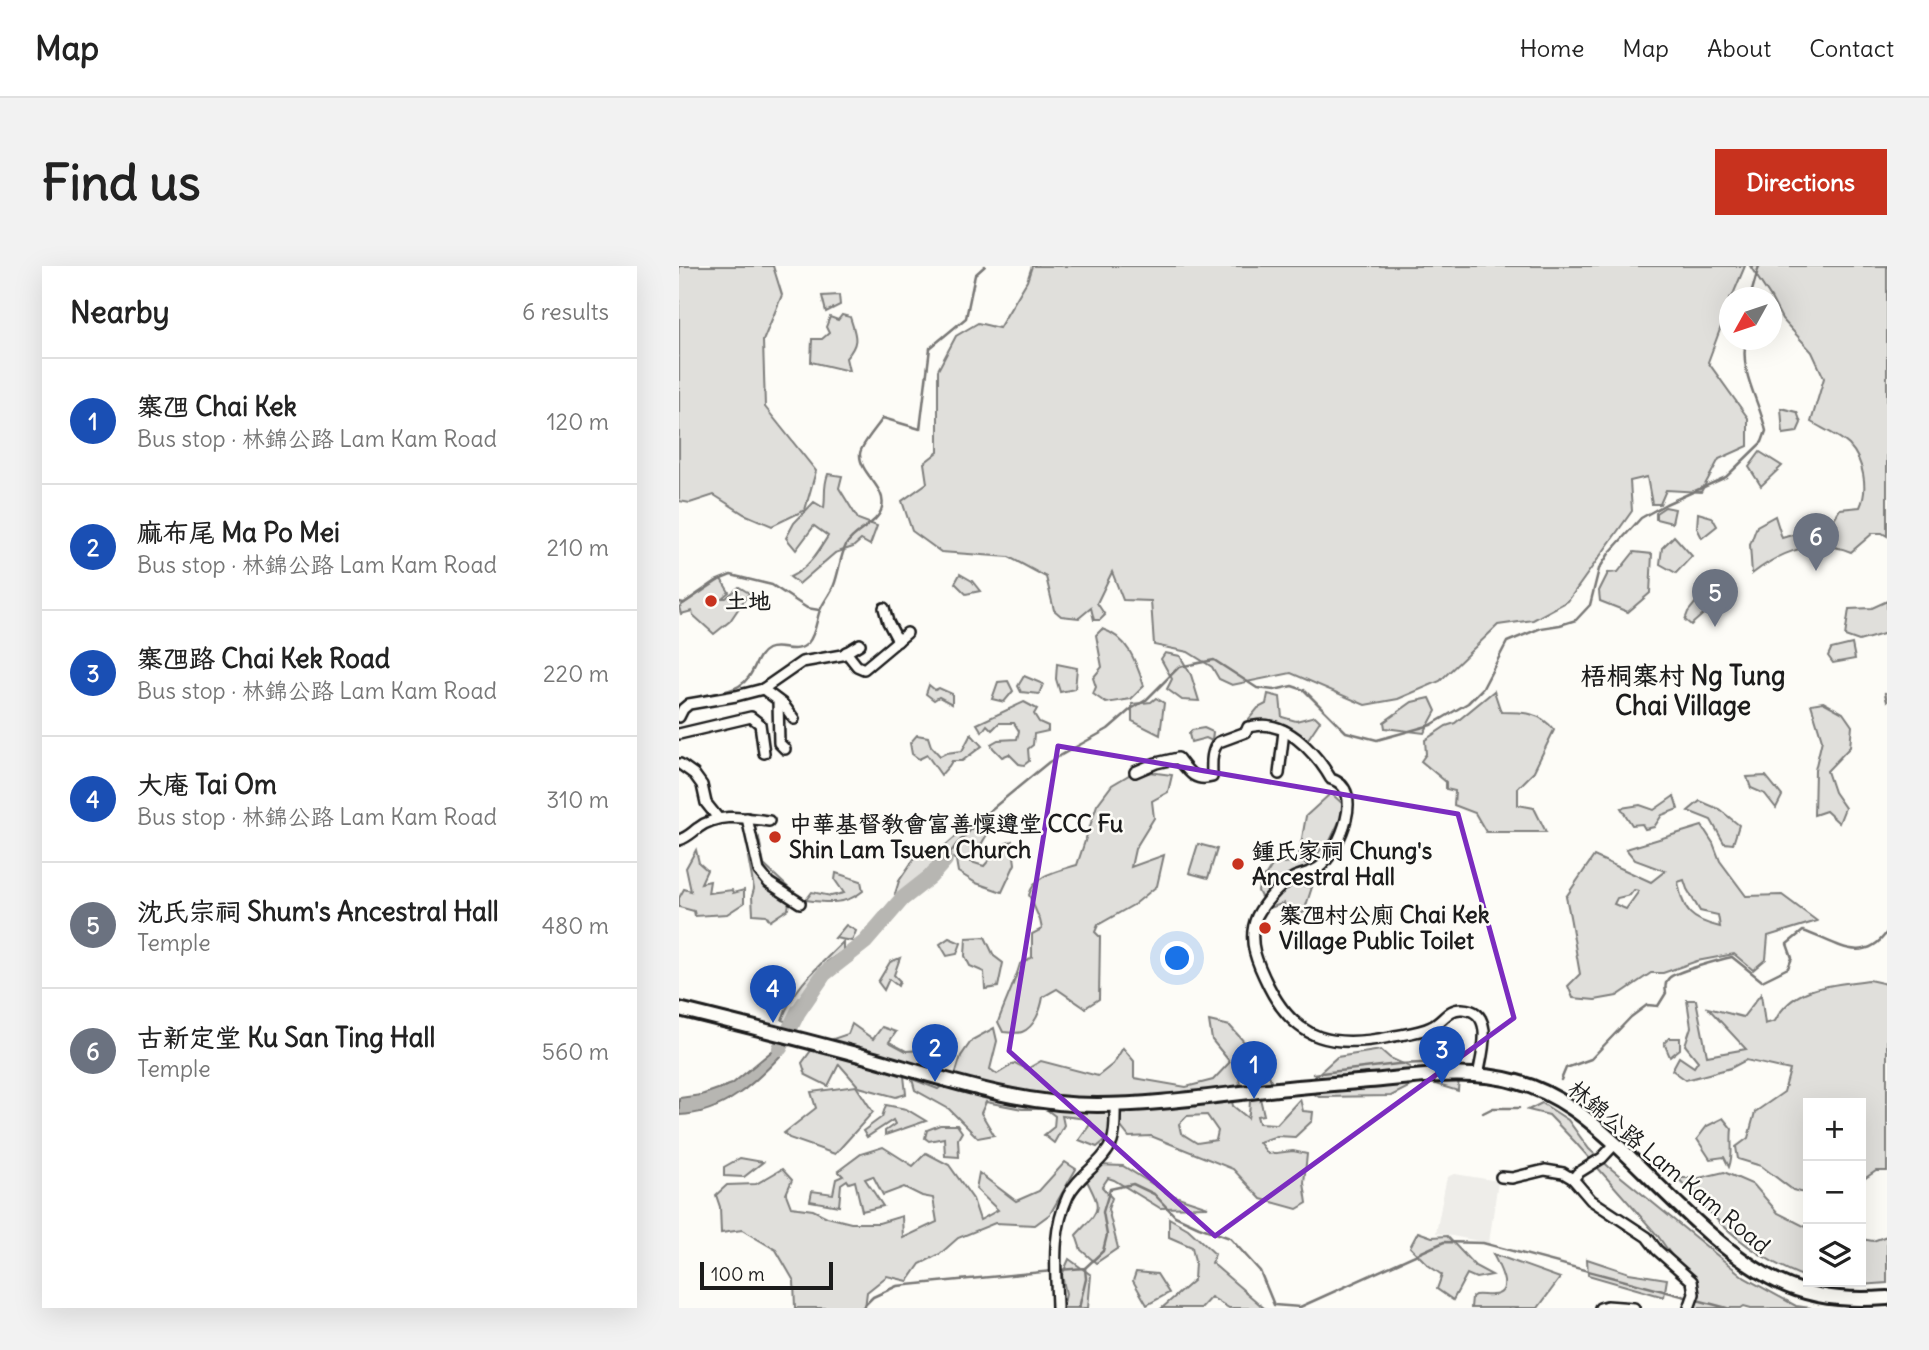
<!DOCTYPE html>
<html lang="en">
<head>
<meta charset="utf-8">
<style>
  body { margin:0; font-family:Delius,"LXGW WenKai TC",sans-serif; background:#f2f2f2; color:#222 }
  .controls { position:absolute; right:21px; bottom:21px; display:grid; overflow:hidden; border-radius:0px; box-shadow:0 7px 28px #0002 }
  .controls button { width:63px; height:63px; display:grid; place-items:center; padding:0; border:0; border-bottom:2px solid #e0e0e0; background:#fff; color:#222; font:35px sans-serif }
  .compass { position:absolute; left:1040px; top:21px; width:63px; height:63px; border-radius:50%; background:#fff; box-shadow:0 7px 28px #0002; rotate:230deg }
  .scale { position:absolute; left:21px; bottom:18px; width:133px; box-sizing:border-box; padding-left:7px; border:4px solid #1c1c1c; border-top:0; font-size:19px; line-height:24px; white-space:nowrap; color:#1c1c1c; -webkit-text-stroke:5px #fdfcf7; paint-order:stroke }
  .you { position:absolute; left:499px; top:693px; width:24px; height:24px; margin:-18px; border:5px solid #fff; border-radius:50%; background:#1a73e8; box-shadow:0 0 0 10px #1a73e833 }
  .badge { display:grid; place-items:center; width:46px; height:46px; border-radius:50%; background:#c8321e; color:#fff; font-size:23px; font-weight:700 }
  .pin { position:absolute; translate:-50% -58px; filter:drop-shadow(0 2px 4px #0008) }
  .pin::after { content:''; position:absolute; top:37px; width:24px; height:21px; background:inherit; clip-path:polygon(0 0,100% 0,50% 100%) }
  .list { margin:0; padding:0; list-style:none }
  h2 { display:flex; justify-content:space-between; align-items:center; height:91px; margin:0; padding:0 28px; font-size:30px }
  h2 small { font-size:23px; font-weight:400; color:#767676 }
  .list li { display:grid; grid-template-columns:46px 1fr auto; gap:21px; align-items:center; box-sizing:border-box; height:126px; padding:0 28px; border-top:2px solid #e0e0e0 }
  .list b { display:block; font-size:26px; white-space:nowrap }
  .list p { margin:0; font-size:23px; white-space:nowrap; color:#767676 }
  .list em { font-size:23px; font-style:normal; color:#767676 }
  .icon { flex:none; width:38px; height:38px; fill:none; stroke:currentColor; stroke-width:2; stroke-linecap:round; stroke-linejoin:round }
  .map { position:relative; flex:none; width:1208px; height:1042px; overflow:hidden; border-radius:0px }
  header { display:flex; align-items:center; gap:42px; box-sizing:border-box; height:98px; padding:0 35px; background:#fff; border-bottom:2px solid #e0e0e0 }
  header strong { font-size:33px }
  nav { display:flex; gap:38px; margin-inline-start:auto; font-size:24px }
  .intro { display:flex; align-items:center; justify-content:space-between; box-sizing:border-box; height:168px; padding:0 42px }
  h1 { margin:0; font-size:49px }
  .button { padding:18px 32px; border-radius:0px; background:#c8321e; color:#fff; font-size:24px; font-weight:700 }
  main { display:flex; gap:42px; padding:0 42px }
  aside { flex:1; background:#fff; border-radius:0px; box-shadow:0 7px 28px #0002 }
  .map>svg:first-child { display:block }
  .built { fill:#eeede9 }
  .green { fill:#e0dfdb; stroke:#7e7e7c; stroke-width:2; fill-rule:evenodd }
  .water { fill:#b7b6b2; stroke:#797876; stroke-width:2 }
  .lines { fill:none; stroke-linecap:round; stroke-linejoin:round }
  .stream { stroke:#797876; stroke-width:2.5 }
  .river { stroke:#b7b6b2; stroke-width:16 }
  .minor-casing { stroke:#1c1c1c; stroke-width:14 }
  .secondary-casing { stroke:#1c1c1c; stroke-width:18 }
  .minor { stroke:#fdfcf7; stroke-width:9 }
  .secondary { stroke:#fdfcf7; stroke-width:12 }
  .marked { fill:none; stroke:#7b2cbf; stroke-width:5; stroke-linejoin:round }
  .poi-dot { fill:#c8321e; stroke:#fdfcf7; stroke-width:2.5 }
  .labels { text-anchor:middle; stroke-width:5; stroke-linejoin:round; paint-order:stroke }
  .poi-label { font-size:23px; font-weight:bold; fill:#1c1c1c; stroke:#fdfcf7; text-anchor:start }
  .street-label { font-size:23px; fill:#1c1c1c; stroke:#fdfcf7 }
  .quarter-label { font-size:26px; font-weight:bold; fill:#1c1c1c; stroke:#fdfcf7 }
</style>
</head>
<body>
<header>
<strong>Map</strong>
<nav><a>Home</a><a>Map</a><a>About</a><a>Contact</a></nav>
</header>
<div class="intro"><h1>Find us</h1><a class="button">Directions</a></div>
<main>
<aside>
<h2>Nearby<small>6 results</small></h2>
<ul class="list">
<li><span class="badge" style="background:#1a4fb4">1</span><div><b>寨乪 Chai Kek</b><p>Bus stop · 林錦公路 Lam Kam Road</p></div><em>120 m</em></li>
<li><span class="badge" style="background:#1a4fb4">2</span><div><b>麻布尾 Ma Po Mei</b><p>Bus stop · 林錦公路 Lam Kam Road</p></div><em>210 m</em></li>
<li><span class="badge" style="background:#1a4fb4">3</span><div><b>寨乪路 Chai Kek Road</b><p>Bus stop · 林錦公路 Lam Kam Road</p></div><em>220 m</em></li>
<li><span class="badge" style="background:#1a4fb4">4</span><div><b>大庵 Tai Om</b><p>Bus stop · 林錦公路 Lam Kam Road</p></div><em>310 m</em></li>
<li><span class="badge" style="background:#6b7280">5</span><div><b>沈氏宗祠 Shum's Ancestral Hall</b><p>Temple</p></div><em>480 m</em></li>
<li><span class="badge" style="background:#6b7280">6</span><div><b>古新定堂 Ku San Ting Hall</b><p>Temple</p></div><em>560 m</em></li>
</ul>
</aside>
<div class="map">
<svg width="1208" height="1042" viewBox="0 0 1208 1042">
  <rect width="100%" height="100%" fill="#fdfcf7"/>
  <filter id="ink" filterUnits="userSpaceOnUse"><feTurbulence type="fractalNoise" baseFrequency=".0143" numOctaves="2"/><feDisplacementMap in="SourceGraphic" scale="14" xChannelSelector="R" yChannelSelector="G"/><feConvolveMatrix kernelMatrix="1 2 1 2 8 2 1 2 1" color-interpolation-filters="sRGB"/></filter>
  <g filter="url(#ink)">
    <path class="built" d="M776,908L819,915L810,977L757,967L767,915L770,910Z"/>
    <g class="green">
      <path d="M0,0H94L103,29L84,75L86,141L137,205L126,244L93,260L65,248L35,229L11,237L0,235Z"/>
      <path d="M353,0H1066L1053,31L1050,32V39L1029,96L1069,152V180L1040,193L1022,226L987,224L981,238H973L968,211L951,215L953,245L889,335L854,354L819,359L761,415L719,433L686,439L612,407L553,419L540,413L533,401L509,386L475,379L472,335L444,334L433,306L418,337L426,349L421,354H415L412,342L400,352L382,350L375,344L367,311L330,291L262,286L233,265L223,235L248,217L245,197L259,186V104L277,70L299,57L320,62L348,15Z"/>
      <path d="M1071,0H1208V270L1203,267H1194L1172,286C1137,271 1101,286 1073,308L1071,279L1078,260L1096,250L1103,272L1123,266L1122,252L1144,248L1153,256L1161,243L1181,241C1190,222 1184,194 1170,179C1161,170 1144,163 1132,156L1145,112L1133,86L1103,53L1092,32Z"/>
      <path d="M160,29L161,39L147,46L143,30Z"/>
      <path d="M163,49L171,51C177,70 181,76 167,92L170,105L132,96L133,73H143L150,67L147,61L151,51L159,54Z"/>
      <path d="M1102,142L1118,146L1122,157L1118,166L1104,168Z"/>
      <path d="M1081,186L1103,200L1082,220L1070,201Z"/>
      <path d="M149,208L163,210L160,222L179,253L198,260L191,279L182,274L174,281L156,287L120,318L111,311C129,303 139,286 149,270L135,260L117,284L107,272L115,257L135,236L145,242C147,229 144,221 149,208Z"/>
      <path d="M986,241L996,243L993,257L977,253V247Z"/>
      <path d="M1019,247L1033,251L1038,260L1023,272L1018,262Z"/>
      <path d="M995,270L1013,290L997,307L981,298L983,282Z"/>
      <path d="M955,286L973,288L971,327L949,346L921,335L920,325L929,307L939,306Z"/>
      <path d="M281,308L293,315L301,325L287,328L276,317Z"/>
      <path d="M42,313L50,326L43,332H47L60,321L70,327L51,355L35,368L14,349L13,345L2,348L0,341Z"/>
      <path d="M1208,335V367L1180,375L1166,370L1170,343L1193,342Z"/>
      <path d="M1017,336L1030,343L1012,359L1006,354L1009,346Z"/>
      <path d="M423,363C449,371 457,396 465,420L452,433L427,437L414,428L417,421L414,412L423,401L417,369Z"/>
      <path d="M1173,378L1176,393L1154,397L1149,390L1152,383Z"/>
      <path d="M486,387L501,390L512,409L520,435L503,434L488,423L493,413L482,393Z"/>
      <path d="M378,398L398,402L396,423L381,426L377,413Z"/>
      <path d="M345,410L364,418L360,428L342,426L339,420Z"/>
      <path d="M329,415L334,425L325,436L313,433L319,416Z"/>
      <path d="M250,419L256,424L260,422L273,428V438L260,431L255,434L247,428Z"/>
      <path d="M815,425L822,446C845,446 861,446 875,464L854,507L839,522V539L855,542L867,566H807L796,547L775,539L776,525L767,523V516L742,495L747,488L746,474L767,460L776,457Z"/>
      <path d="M589,428L601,431L603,451L617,455L636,450L641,455L629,473L606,462L576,464L569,454L579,442L587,438Z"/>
      <path d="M477,432L485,437L481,469L453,455V438L472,436Z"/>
      <path d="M751,432L757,445L745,467L706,462L705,456L733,436Z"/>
      <path d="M345,436L358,443L355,448L360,456L369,460V465L355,468L354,479L349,483L350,495L345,499L340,498L330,488L323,491L314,482L312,478L319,474L338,473L340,465L335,457H320L313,464L308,459L303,466L298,458Z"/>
      <path d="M1144,436L1164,447L1173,460L1171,481L1148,505L1155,526L1166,542L1160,557L1147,545L1135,549L1136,504L1143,474L1132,438Z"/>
      <path d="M525,462L534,466L533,475L527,472L512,476L510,468L513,464Z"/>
      <path d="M292,468L303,480L283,495H273L270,500L262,509L248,489L240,493L233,488L231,477L238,469L249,471L252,480L261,490L267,487L283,485Z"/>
      <path d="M470,506L493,509L489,526L473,535L475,552L456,583L452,601L485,589L478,620L456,638L419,659L416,666L421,671L420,733L406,742L378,723L364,731C362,743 356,761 343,766C338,768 329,766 324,766L319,756C326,736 335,719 341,698L353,691V668L363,663L361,654L350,629C356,608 379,605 398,599L418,539L433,519L450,509Z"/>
      <path d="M1087,510L1103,530L1097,542L1086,528L1072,522L1068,511Z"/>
      <path d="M652,527L667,541L650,577H646L637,591L625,596L628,599L625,620L633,621L625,646L610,657L605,637L588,643L579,625L582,612L587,609L594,598L613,596L620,589L627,550Z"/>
      <path d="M995,530L999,543L983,549L975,561L966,563L963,558L953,559L942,542L961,539L975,544Z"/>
      <path d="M1021,535L1040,543L1060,559L1054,578L1045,577L1032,554L1009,545Z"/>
      <path d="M308,551L314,558L292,596L305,600L323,579L333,575L336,598L323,626L297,617L279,606L277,594L261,584L284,564Z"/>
      <path d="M1023,560L1034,577L1041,595L1067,630L1103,629L1138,655L1089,670L1087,693L1074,704L1055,688L1018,695L984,707H972L938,730L916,734L894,732L889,720L901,708C896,682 893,657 887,631L915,590L972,616L986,605L956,594L947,583ZM1005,614L1008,623L1021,645L1039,649L1041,661C1012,654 1004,646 999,616ZM955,624L960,625L947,643L935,638L938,632L951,629Z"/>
      <path d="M80,572L85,599L112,624L109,643L91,655L87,649L74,648L73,630L75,623L69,591Z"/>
      <path d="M519,578L538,583L529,612L510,607Z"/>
      <path d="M17,584L20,597L28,604L22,617L31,615L29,627L53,624L54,627L65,624V637L48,648L16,650L15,645L0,641V632L5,623L12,625L7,602Z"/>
      <path d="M237,590H261L234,621L221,631L216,628L220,615Z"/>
      <path d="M157,607L182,615L184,625C167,639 148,637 127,634L133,626L152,630L165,627L156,614Z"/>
      <path d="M167,659L177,665L173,675L156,672Z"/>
      <path d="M306,671L315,690L324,697L319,721L306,723L305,706L291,700L286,690L287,672Z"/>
      <path d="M270,672L282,677L278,688L268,690L261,678Z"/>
      <path d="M164,676V685L148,696L108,756L103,754C113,722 141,699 164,676Z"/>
      <path d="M221,692L215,709L221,715L219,720L210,713L205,724L199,716L211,696Z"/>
      <path d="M1190,714L1208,718V905H1197L1182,915V837H1129V928L1114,924L1082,900L1059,893L1057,881L1069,872L1076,846L1105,826L1111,804L1067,794L1052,802L1007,814L993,804L1000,791L1015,801L1019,795L1006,779L1012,761L1008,734H1017L1028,790L1067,783L1029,742L1064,751L1082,728L1086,758L1096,755C1114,719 1154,719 1190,714Z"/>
      <path d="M530,755L551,760L566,777L582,785V795L562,803L560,809L561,820L552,831L554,840L569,852C573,837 569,824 573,809H590L594,820L580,828L585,849L578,850L580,857L598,858L621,833L624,845L634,846L633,855L616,871L598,870L580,876L589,888L614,885L628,888L625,917L628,937L618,943L582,933L554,903L472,870L450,871L438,856L430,871L418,881L400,874L412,857L408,853L383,850L385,859L375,877L365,869L375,861L376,850L367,843H343L307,836L302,847L315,869L299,872L270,843L236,824L233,813L259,823L276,809L282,790L293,774L315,762L318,775L311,803L318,808L336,797L348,803L362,795L419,810L434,798L444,782L455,795V812L507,821L534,814L551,796L533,774ZM528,849L539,865L537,874L518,877L502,867L500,858L508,850Z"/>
      <path d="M173,758L194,773L203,761L217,766L210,776L227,785L244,784L257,789L249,801L231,799L225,810L227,828L217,831L180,821L160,798L149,820L127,809L123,797L136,779L169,768Z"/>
      <path d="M990,772H1001V783L991,791L985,777Z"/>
      <path d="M763,777C781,791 781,803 779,825L743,814L712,830L640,831L629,824V817L658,791L702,784L711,792L731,801L733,813L759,806L754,790Z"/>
      <path d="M177,820L194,846L156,888L110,872L105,867L137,842L132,826Z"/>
      <path d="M863,837L889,854L910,883L930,901L1066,1012L1117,1040L1132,1042H1072L1065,1040L1062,1042H1010L1017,1024L979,970L896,876L870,849L849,844Z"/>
      <path d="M207,839L227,843L247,855L206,869V865L216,858L214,854L188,871L184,865L203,851Z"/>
      <path d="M1044,852L1053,863C1051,876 1055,889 1050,901L1045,891L1031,893L1018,873L1028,860Z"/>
      <path d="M261,859H278L283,866L279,873L280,891L266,890L265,872L250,875L246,872L248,864Z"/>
      <path d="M204,881L234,900L247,887L270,899L294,933L301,954L319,944L297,923L300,907L337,935L360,925L386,896L397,903L371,948L356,959L316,957L279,972L261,988L241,998L229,1015L208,1010L188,1026L186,1042H116L115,1015L97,984L63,964L42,967L41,941L37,929L48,919L77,918L103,903L113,914L107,928L112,941L134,944L148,951L172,957H200L223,950L224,972L258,956L254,932L243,930L225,921L204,929L194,910L186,913L204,940L183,945L176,915L170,917L168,914L162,918L160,940L131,935L133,925L154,928L157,913L164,910L159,905L182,888Z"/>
      <path d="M61,892L84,896L65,911L45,910V901Z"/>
      <path d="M419,899L444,900L490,928L529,941L481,942L435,914L429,912L423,921L433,932L429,943L439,982L417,997L402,984L397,969C421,943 424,946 407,913Z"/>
      <path d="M1045,906L1075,919L1099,947L1129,962V1012C1073,992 1037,956 999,912H1020Z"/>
      <path d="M490,952L509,963L536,988L533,997L585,1042H550L532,1031L522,1042H483L515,1014L516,996L513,981L490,971Z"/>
      <path d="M739,966L753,971L768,970L796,1000L813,1009L797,1012L788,1008L774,1034L758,1023L763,1009L749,999L731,981Z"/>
      <path d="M1208,970V1017L1181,1019L1158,1016H1182V973L1194,975Z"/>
      <path d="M814,988L881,1012L859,1042H792L793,1031L796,1029C802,1028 808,1030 813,1029C837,1028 819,999 814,988Z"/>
      <path d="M390,993L412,1009L409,1042H384L387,1028L383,1009Z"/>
      <path d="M908,993L950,1007L988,1013L985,1031L909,1009Z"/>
      <path d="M457,1006L478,1008L490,1027L468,1039L454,1015Z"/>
    </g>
    <path class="water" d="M104,776L108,779L106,785C77,816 45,848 0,849V832L22,829L53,818Z"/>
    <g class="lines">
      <g class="stream">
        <path d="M1071,32L1080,0"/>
        <path d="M0,336L5,337L37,315L52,309L93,319L128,342L140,344"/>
        <path d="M1206,427L1208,435"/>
        <path d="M0,439C19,427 43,430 60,420C77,410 75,390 89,383C101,377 117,390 129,377C136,369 137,357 140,347C143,337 151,329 155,319C160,306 161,291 167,279C175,264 200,258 203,241C208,222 180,207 181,188C181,180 199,160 204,152L241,163L251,82L287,52L296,9L306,0"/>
        <path d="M266,594L278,578L308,547L370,496L429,463L452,443L467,434L500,401L535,394L578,422L595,424L613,420L625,424L667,466L698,474L752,459L789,437L804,422L828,376L862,362L881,359L897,354L911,339L920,303L931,286L962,252L987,238L1047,211L1083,176L1087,165C1080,134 1060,106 1067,74"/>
        <path d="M634,808L719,798L768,796"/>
        <path d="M882,814L887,802L912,793L952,751L968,739L979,740L987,727C986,722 986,716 990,712C995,706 1044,693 1053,691L1083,715L1109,702L1113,692L1108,678L1124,665C1155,675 1184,701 1208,666"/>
        <path d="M804,847L814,842H840"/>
        <path d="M380,1004L406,1002L424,985L428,969L424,946L431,923L454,918L475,928L496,950L520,961L551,972L581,1005L595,1039L621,1041L765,976L804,977L1048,1042"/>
        <path d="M183,1042L194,1031L218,1020L374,1005"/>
        <path d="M400,1042L407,1013L406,1002"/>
      </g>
      <path class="river" d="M101,782L119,746L145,708L186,676L223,633L251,611L266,594"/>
      <defs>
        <g id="minor">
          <path d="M205,342L209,356L219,375"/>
          <path d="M167,386L178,400L185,403L228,367"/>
          <path d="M84,423L104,438L115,453"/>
          <path d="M99,435L100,477L106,483"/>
          <path d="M0,451L4,443L10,438L57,430L84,423L123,396L163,389L181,378"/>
          <path d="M0,468L72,451L81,458L85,487"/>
          <path d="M1,498L15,508L23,519L27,537L39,552"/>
          <path d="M456,506L477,497L499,492C509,505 515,516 533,511C533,499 531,485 540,476L567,466L569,461C576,460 583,458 591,460C616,464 640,492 652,513C687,523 660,582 643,599C635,607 624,607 614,612C600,620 586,635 578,650C567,675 579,699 590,721C618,776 655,782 711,771C724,768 740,767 752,761C764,756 769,742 783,743C818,745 802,790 799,810"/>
          <path d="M600,508L605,465"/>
          <path d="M68,552L80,605L90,617L121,637"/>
          <path d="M0,574C9,571 12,567 19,562C40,546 66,552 90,555"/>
          <path d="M822,911L833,912L866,904L884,907L894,913L912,934L968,971L978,984L1013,1015L1015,1028L1010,1042"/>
          <path d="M894,913L899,907L923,892L936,878"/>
          <path d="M378,1042C377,1003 372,967 389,930C399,909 424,898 433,876C437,865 436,850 436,838"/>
          <path d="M921,1042L928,1040L955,1042"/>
        </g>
        <path id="secondary" d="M0,743C65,759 130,775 195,793C268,814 342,839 418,839C472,839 526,831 579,825C616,821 653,818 690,815C738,811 790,802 838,816C879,827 911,854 941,882C985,924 1046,991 1100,1016C1133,1032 1172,1035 1208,1032"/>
      </defs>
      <use href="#minor" class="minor-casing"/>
      <use href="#secondary" class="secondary-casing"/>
      <use href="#minor" class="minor"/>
      <use href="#secondary" class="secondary"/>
    </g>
  </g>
  <path class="marked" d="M379,480L779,548L835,752L536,970L330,785Z"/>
  <g class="poi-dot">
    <circle cx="32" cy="335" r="7"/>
    <circle cx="96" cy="571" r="7"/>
    <circle cx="559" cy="598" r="7"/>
    <circle cx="586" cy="662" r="7"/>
  </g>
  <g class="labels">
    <g class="poi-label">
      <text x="46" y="343">土地</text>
      <text x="110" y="566">中華基督教會富善懍遵堂 CCC Fu<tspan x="110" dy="26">Shin Lam Tsuen Church</tspan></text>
      <text x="573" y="593">鍾氏家祠 Chung's<tspan x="573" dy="26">Ancestral Hall</tspan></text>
      <text x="600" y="657">寨乪村公廁 Chai Kek<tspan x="600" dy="26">Village Public Toilet</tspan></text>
    </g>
    <g class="street-label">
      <text transform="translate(990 901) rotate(40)" y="8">林錦公路 Lam Kam Road</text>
    </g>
    <g class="quarter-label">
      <text x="1004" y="419">梧桐寨村 Ng Tung<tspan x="1004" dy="30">Chai Village</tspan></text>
    </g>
  </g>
</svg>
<div class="controls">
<button>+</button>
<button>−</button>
<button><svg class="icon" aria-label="layers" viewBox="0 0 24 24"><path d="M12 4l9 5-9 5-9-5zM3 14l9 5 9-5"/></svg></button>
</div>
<svg class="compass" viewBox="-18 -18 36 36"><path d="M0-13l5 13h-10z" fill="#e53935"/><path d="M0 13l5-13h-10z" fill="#767676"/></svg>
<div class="scale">100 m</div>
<div class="you"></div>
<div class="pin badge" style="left:575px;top:833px;background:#1a4fb4">1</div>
<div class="pin badge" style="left:256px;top:816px;background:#1a4fb4">2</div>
<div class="pin badge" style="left:763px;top:818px;background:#1a4fb4">3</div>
<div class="pin badge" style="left:94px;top:757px;background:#1a4fb4">4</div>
<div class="pin badge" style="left:1036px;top:361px;background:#6b7280">5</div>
<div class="pin badge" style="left:1137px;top:305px;background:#6b7280">6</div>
</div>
</main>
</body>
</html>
